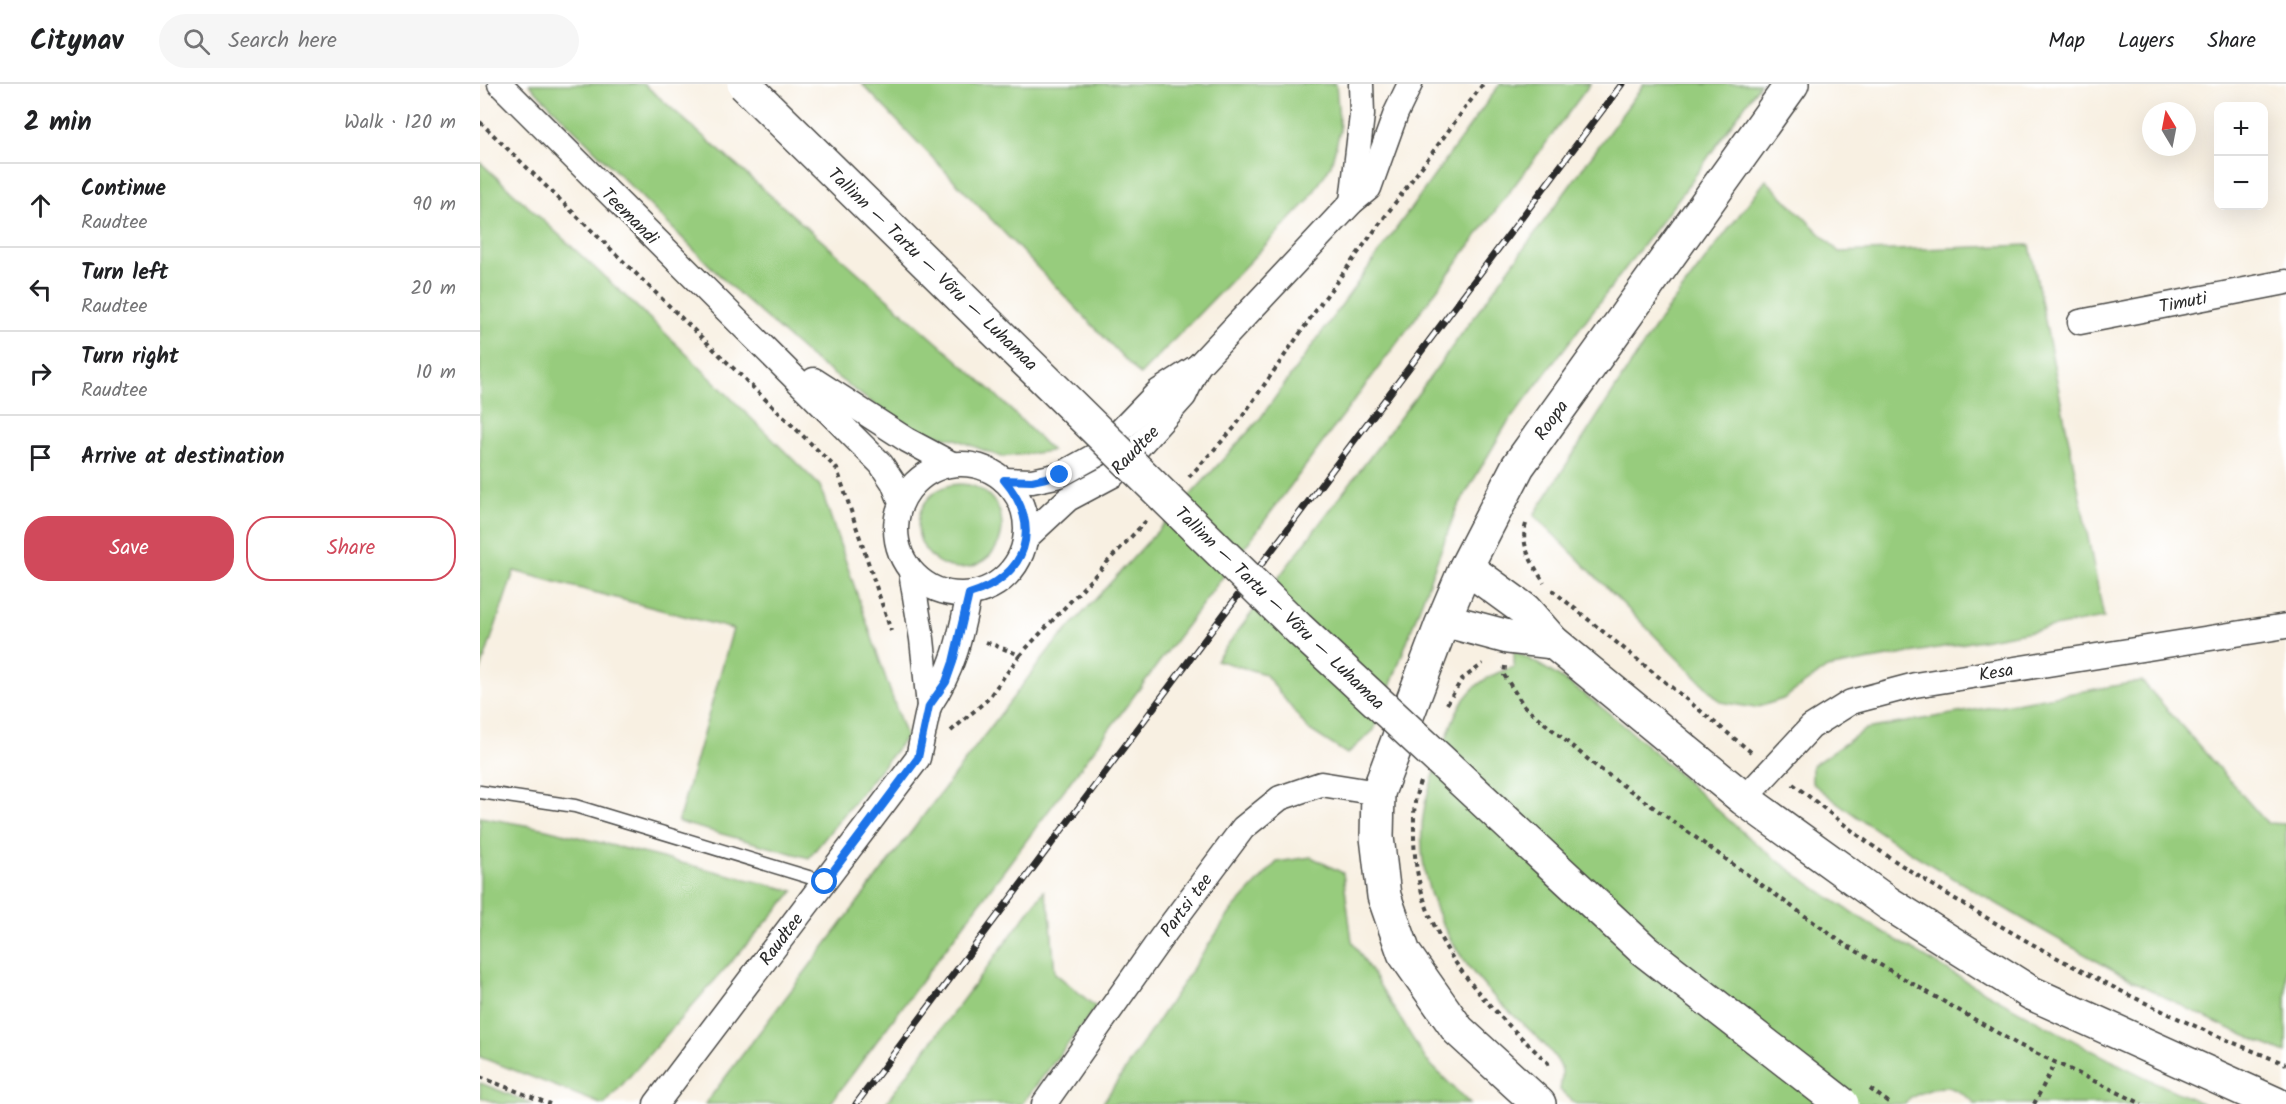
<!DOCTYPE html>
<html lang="en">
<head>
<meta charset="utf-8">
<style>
  body { margin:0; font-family:Kalam,sans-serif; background:#f6f6f6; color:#202124 }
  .controls { position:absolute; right:18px; top:18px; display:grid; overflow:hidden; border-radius:12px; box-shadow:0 6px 24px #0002 }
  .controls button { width:54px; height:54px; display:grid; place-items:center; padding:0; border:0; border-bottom:2px solid #e0e0e0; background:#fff; color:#202124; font:30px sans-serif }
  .compass { position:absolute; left:1662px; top:18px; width:54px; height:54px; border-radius:50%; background:#fff; box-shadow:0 6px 24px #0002; rotate:350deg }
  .stop { position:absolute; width:18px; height:18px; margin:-14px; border:4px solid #1a73e8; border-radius:50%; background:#fff }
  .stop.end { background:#1a73e8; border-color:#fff; box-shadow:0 2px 6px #0008 }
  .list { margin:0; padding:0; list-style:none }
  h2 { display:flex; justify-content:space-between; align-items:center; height:78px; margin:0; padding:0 24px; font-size:26px }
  h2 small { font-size:20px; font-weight:400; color:#757577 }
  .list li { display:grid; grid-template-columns:39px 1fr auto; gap:18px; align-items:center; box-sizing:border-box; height:84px; padding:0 24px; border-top:2px solid #e0e0e0 }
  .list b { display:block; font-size:22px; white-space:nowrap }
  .list p { margin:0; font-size:20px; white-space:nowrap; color:#757577 }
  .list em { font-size:20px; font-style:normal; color:#757577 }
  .actions { display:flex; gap:12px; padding:18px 24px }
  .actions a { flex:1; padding:14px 0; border:2px solid #d1495b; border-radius:24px; text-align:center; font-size:21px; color:#d1495b }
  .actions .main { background:#d1495b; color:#fff }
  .icon { flex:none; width:33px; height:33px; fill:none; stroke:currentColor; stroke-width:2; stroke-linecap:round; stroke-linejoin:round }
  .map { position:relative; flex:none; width:1806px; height:1020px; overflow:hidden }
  header { display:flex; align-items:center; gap:36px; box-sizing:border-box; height:84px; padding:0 30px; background:#fff; border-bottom:2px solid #e0e0e0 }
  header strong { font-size:28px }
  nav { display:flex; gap:33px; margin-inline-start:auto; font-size:21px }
  .search { width:420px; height:54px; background:#f6f6f6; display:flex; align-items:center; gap:15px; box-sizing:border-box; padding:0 21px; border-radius:33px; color:#757577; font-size:22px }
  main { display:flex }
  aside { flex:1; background:#fff }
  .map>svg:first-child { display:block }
  .green { fill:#97cc7d; stroke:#617c54; stroke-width:1.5 }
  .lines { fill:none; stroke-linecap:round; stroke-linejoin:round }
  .lane-casing { stroke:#4a4946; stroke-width:15 }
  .street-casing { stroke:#4a4946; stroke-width:27 }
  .secondary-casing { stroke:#4a4946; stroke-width:36 }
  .path { stroke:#4a4946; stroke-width:4; stroke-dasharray:4.5 4.5; stroke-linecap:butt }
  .lane { stroke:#fff; stroke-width:12 }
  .street { stroke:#fff; stroke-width:24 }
  .secondary { stroke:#fff; stroke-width:33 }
  .rail-casing { stroke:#2b2b2b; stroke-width:7 }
  .rail { stroke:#fff; stroke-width:4.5; stroke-dasharray:14; stroke-linecap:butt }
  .highway-bridge-casing { stroke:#4a4946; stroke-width:36; stroke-linecap:butt }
  .path-bridge { stroke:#4a4946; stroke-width:4; stroke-dasharray:4.5 4.5; stroke-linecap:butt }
  .highway-bridge { stroke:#fff; stroke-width:33 }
  .route { stroke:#1a73e8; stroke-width:8 }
  .labels { text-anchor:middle; stroke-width:6; stroke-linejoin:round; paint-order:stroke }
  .street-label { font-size:18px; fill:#2b2b2b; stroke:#fff }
</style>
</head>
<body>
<header>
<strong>Citynav</strong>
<div class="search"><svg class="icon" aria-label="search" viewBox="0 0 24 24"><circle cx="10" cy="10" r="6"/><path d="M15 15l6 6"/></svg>Search here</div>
<nav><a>Map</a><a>Layers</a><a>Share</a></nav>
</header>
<main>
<aside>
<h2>2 min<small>Walk · 120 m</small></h2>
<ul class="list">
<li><svg class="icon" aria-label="ahead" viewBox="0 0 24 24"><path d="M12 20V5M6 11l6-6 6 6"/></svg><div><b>Continue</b><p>Raudtee</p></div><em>90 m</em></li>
<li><svg class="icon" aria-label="left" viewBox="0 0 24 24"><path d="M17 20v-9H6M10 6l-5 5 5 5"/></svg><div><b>Turn left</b><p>Raudtee</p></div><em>20 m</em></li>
<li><svg class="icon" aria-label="right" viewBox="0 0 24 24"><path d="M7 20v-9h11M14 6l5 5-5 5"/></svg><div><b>Turn right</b><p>Raudtee</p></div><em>10 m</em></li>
<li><svg class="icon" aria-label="arrive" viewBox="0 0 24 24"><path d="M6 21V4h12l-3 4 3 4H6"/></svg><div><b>Arrive at destination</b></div></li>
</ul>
<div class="actions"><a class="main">Save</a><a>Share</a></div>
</aside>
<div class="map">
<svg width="1806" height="1020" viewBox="0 0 1806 1020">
  <rect width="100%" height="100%" fill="#fff"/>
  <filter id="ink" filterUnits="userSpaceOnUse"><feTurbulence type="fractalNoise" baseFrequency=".0167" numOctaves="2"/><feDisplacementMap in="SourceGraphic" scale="12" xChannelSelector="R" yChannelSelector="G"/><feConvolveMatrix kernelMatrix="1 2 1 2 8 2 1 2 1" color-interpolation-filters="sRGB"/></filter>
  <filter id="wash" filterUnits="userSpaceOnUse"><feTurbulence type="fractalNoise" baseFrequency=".008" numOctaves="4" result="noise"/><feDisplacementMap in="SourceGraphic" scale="24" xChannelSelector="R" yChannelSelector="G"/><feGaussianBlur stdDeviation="1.35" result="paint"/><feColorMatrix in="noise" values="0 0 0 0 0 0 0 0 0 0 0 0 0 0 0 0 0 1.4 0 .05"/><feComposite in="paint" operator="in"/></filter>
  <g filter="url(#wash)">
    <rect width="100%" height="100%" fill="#f8f0e2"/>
    <g class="green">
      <path d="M49,0H164L511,306L572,367L521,373L475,355L441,348L406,329L330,273L248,200Z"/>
      <path d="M382,0H856L860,47L851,81L828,117L660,291Z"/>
      <path d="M1020,0H1110L350,1020H225L569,566L779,336Z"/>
      <path d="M1164,0H1280L1205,106L1026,341L976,426L894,646L867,670L828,645L785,590L736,576L937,311Z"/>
      <path d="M0,78L181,245L340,402L426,653L329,774L198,738L253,545L34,487L0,588Z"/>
      <path d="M1286,96L1359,168L1550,161L1624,534L1347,584L1303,615L1275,624L1241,618L1054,431L1180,235Z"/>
      <circle cx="480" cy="442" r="42"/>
      <path d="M1034,567C1126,613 1190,686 1267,752C1337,811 1419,858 1498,904C1572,945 1646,987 1724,1020H1493L1494,1018C1471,1002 1467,998 1441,1009C1434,1012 1429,1014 1425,1020H1096L1080,1006C1081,1001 1082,994 1082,988C1080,968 1030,930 1015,914C966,862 930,795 945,720C949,703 956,685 962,668C976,624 985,597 1034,583Z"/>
      <path d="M1662,597L1787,739L1806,740V969C1710,930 1620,880 1531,828C1462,788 1394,749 1332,699V682L1386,645Z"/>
      <path d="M0,733L62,744L314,807L125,1020H121L0,973Z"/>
      <path d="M831,773L863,789L872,857L946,976L990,1020H622L752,826L797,778Z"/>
      <path d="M564,807L570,828L575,889L616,923L542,1020H405Z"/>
      <path d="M0,999L3,1000L53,1020H19L0,1013Z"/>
    </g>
  </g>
  <g filter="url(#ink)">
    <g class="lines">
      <defs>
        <path id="lane" d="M0,708L95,722L345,798"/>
        <g id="street">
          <path d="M20,0L401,380L413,398L421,418"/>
          <path d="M872,118L882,31L881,0"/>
          <path d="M1600,238L1806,198"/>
          <path d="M334,296L427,356L472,380"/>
          <circle cx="481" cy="445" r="65"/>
          <path d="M524,396L552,397L580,391L618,370L679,307L718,282L872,118L889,104L916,29L930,0"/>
          <path d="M546,454L588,415L633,391L704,312L718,282"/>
          <path d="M449,622C474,585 480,554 489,510"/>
          <path d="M1264,715L1331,643L1371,618L1435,601L1806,542"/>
          <path d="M176,1020L438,674L449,622L442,555L431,488"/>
          <path d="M564,1020L681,854L763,744L800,714L841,700L898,709"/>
        </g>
        <g id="secondary">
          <path d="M986,483L1045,526L1073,558L1264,715L1408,819L1551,909L1796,1020"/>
          <path d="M964,536L1028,553L1073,558"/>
          <path d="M1059,1020L978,946L924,869L904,812L897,753L898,709L961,542L986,483L1038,382L1312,0"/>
        </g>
      </defs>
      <use href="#lane" class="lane-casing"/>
      <use href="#street" class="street-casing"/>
      <use href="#secondary" class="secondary-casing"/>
      <g class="path">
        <path d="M0,38L357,385L411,547"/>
        <path d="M709,393L755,343L841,219L1003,0"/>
        <path d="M1046,440C1039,462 1054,481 1064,499"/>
        <path d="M1072,506L1271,668"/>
        <path d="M506,558L540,571L666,437"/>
        <path d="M1025,582L1024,591L1044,622L1116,682L1364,860L1537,960L1662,1020"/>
        <path d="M967,620L982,595L1003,580"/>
        <path d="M471,647L507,616L540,571"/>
        <path d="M940,698C933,717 934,733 934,752C935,852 1000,915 1068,979L1069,985"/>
        <path d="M1313,700C1343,723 1372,748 1403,769C1530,853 1664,925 1806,980"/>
        <path d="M0,993L70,1020"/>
        <path d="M1554,1020L1575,979"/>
      </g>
      <use href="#lane" class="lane"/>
      <use href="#street" class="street"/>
      <use href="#secondary" class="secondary"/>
      <defs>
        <path id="rail" d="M376,1020L1142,0"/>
      </defs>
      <use href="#rail" class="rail-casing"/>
      <use href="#rail" class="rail"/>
      <defs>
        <path id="highway-bridge" d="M264,0L818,544L1164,866L1362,1020"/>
      </defs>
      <use href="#highway-bridge" class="highway-bridge-casing"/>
      <path class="path-bridge" d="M1390,1005L1411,1020"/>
      <use href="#highway-bridge" class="highway-bridge"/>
    </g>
  </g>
  <g class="lines" filter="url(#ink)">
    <path class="route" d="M345,798L438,674L449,622L466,598L473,578L489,510C547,493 564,443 524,396L552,397L580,391"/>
  </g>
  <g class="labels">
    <g class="street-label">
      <text transform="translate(150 132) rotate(45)" y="6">Teemandi</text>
      <text transform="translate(453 185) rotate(44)" y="6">Tallinn — Tartu — Võru — Luhamaa</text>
      <text transform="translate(1703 218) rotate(-11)" y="6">Timuti</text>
      <text transform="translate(1071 336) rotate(-54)" y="6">Roopa</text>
      <text transform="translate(655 366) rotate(-46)" y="6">Raudtee</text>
      <text transform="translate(800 524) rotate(44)" y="6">Tallinn — Tartu — Võru — Luhamaa</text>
      <text transform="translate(1516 588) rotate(-9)" y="6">Kesa</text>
      <text transform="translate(706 821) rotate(-53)" y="6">Partsi tee</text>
      <text transform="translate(301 855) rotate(-53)" y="6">Raudtee</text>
    </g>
  </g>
</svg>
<div class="controls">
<button>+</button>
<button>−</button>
</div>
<svg class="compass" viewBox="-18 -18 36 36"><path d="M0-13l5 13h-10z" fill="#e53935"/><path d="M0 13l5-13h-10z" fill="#757577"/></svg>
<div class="stop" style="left:345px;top:798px"></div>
<div class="stop end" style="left:580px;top:391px"></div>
</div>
</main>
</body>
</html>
